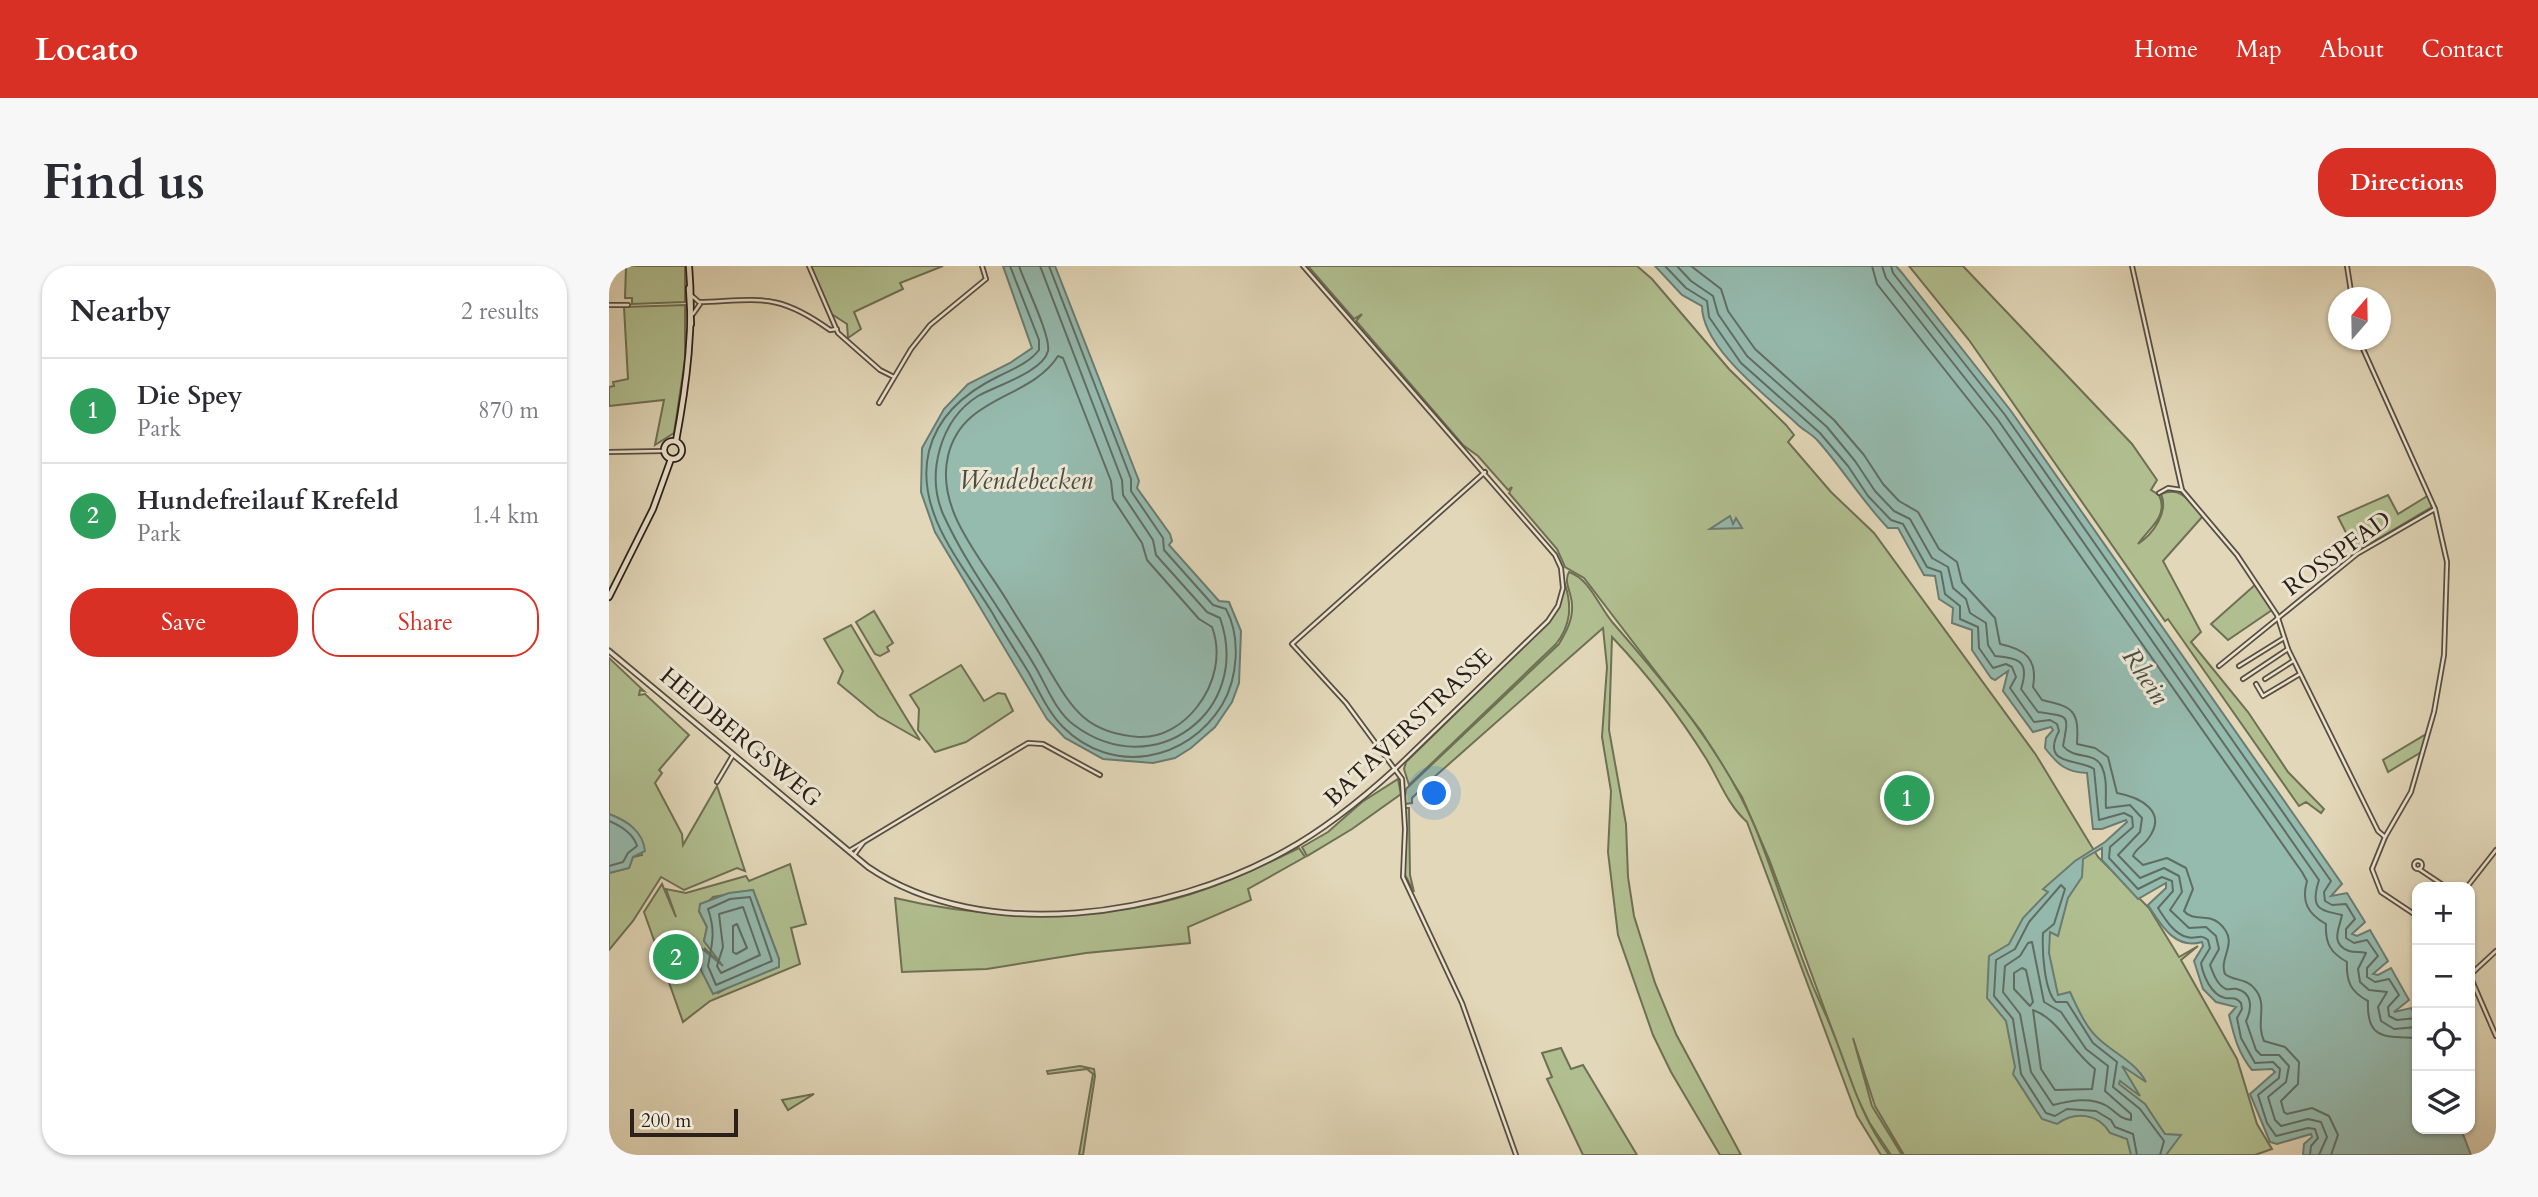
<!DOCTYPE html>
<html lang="en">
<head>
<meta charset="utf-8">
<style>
  body { margin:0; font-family:Cardo,serif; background:#f7f7f7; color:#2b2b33 }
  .controls { position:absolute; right:21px; bottom:21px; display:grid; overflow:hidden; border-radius:14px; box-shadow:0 2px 5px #0004 }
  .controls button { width:63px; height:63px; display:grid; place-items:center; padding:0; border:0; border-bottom:2px solid #e1e1e2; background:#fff; color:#2b2b33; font:35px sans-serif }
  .compass { position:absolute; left:1719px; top:21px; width:63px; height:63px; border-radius:50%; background:#fff; box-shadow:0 2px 5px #0004; rotate:20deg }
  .scale { position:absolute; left:21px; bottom:18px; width:108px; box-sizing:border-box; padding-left:7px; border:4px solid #2b201a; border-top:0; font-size:19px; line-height:24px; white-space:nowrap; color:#2b201a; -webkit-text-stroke:5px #ece5d1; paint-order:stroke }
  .you { position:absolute; left:826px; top:528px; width:24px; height:24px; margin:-18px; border:5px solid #fff; border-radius:50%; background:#1a73e8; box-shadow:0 0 0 10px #1a73e833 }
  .badge { display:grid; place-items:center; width:46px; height:46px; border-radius:50%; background:#d93025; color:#fff; font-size:23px; font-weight:700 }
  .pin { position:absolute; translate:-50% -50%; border:4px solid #fff; box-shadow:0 2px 7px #0006 }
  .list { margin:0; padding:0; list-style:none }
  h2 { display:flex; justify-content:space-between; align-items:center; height:91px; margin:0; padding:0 28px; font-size:30px }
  h2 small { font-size:23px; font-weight:400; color:#7c7c81 }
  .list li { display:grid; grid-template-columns:46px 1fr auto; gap:21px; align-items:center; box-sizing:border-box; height:105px; padding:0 28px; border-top:2px solid #e1e1e2 }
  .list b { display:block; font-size:26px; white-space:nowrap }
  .list p { margin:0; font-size:23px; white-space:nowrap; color:#7c7c81 }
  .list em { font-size:23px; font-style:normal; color:#7c7c81 }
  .actions { display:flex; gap:14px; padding:21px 28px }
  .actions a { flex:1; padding:16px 0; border:2px solid #d93025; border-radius:28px; text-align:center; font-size:24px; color:#d93025 }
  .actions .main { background:#d93025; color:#fff }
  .icon { flex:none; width:38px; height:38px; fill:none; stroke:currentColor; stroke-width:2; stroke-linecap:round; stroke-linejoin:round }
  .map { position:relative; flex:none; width:1887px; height:889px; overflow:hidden; border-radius:28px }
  header { display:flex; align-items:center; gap:42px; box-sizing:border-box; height:98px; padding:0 35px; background:#d93025; color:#fff }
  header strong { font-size:33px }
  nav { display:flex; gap:38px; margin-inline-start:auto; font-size:24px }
  .intro { display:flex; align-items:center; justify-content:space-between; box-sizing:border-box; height:168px; padding:0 42px }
  h1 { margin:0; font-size:49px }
  .button { padding:18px 32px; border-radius:28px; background:#d93025; color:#fff; font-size:24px; font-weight:700 }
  main { display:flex; gap:42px; padding:0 42px }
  aside { flex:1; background:#fff; border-radius:28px; box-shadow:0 2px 5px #0004 }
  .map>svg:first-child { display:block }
  .green { fill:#b1bf90; stroke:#6e7055; stroke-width:2; fill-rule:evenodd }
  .water { fill:#95baae; stroke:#6b7c73; stroke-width:2 }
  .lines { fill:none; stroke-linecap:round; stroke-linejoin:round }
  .shore { stroke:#606d64; stroke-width:2 }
  .minor-casing { stroke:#594e42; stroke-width:6 }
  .tertiary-casing { stroke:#594e42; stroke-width:7 }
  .secondary-casing { stroke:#2b201a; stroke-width:8 }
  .minor { stroke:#ece5d1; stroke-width:2.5 }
  .tertiary { stroke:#ece5d1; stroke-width:3.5 }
  .secondary { stroke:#ece5d1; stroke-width:4.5 }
  .labels { text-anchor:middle; stroke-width:6; stroke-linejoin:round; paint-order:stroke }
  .street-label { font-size:24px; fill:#2b201a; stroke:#ece5d1 }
  .water-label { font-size:26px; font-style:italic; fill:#4b4e46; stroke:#ece5d1 }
</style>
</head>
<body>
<header>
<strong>Locato</strong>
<nav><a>Home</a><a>Map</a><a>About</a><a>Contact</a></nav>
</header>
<div class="intro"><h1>Find us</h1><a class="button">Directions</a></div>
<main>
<aside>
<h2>Nearby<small>2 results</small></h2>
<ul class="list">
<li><span class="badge" style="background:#2e9e5b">1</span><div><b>Die Spey</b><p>Park</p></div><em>870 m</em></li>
<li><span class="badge" style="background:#2e9e5b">2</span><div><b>Hundefreilauf Krefeld</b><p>Park</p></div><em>1.4 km</em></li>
</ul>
<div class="actions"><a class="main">Save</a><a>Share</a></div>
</aside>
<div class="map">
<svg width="1887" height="889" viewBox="0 0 1887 889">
  <rect width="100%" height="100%" fill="#e2d7b8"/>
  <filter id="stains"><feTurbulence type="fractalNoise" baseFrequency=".00286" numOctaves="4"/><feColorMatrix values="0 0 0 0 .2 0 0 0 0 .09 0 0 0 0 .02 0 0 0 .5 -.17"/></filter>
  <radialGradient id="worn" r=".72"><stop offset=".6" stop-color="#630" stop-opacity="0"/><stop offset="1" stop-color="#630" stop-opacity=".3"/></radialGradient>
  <g class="green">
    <path d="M17,0H76V36L23,38V32H16Z"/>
    <path d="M202,0H334L291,17L294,23L245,46L252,63L239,72L238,58L221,47Z"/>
    <path d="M699,0H1028L1043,13L1120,103L1177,159L1185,169L1179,176L1222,226L1265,267L1427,489L1489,591L1540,642L1570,691L1589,680L1572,694L1628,793L1648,858L1663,883L1646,889H1295L1266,840L1244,772L1263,840L1293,889H1282L1260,856L1248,831L1160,593L1133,531L1092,465L975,312L956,301L948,283L900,227L903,221L899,224L869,190L854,179L747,55L753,48L745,53Z"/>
    <path d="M1300,0H1354L1523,178L1548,214L1542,224L1550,229C1560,250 1540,262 1529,278C1544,268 1560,246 1552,228C1573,220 1580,235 1594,250L1554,295L1592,366L1582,376L1639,446L1679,506L1715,543L1712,547L1697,536L1690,540L1559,353L1556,355L1360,74Z"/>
    <path d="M76,39V94L65,167L46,179L55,134L0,140V121L5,120L4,116L19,113L15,41Z"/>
    <path d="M1779,229L1789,248L1820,229L1823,241L1747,286L1729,251Z"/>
    <path d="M960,306C981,313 990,341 1004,357C1057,418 1114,485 1146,561C1171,621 1187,686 1215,745C1238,795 1246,843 1280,889H1272L1248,850L1138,556C1119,539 1111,516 1098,494C1070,449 1039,409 1003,371L1000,464L1017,558L1019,611L1025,650L1046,717L1067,768L1132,889H1111L1062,806L1044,769L1009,669L999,586L1002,525L993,471L998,401L994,362L823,513L803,532V537L795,538L797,523L950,378C957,366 964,354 963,339C963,327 954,316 960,306Z"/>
    <path d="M956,318C963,340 962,359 947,378L800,519L795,503L797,496L938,358L951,338Z"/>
    <path d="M1647,318L1663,344L1619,374L1602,358Z"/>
    <path d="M265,345L284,377L278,381L280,385L271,390L266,388L247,356Z"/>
    <path d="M242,359C265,398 287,437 311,474L269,450L229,417L234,405L215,373Z"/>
    <path d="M0,392L35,425L31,424L30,429L36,428L80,469L50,504L53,507L46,517L73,568L74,579L108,520L136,605L128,602L75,624L52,611L24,655L0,684V607L20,602L24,591L33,589C29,563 25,558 0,548Z"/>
    <path d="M352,399L375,435L389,427L396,428L404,445L357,476L326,486L309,464L310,443L301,429Z"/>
    <path d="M1819,467L1814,485L1779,506L1774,494Z"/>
    <path d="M789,513L792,528L743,563L698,590L693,581L719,566L753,536Z"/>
    <path d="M796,542H800L801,609L805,626L796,609Z"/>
    <path d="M690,582L696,591L639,623L642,634L579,661L581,677L477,687L378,703L293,706L286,632C376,654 494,656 582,628C620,616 655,599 690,582Z"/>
    <path d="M181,598L197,658L182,662L191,698L101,735L74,756L35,646L53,618L67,651L57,623L77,627L137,610L140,615ZM144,624L170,693L109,727L92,699L96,683L114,700L95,675L98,661L90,645L104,631Z"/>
    <path d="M952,782L962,803L974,799L1028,889H974L938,813L943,811L933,787Z"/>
    <path d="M471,800L485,803L486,810L474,889H470L484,808L478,803L439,808L438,805Z"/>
    <path d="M205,828L179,844L173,834Z"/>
  </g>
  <g class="water">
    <path d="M394,0H446L530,215L528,222L561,268L563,275L560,279L610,335L620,336L632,365L630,417L623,436L606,461L582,482L566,492L544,497L494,493L456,472L438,453L326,266L312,226L313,182L335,143L359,118L401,97L423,82Z"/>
    <path d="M1046,0H1287L1293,7L1402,145L1697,566L1733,618L1722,630L1738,627L1756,656L1743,668L1748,670L1761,664L1779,695L1764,708L1769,709L1782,702L1800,734L1785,746L1802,742C1810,752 1812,774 1805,785L1808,787V863H1852L1862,889H1694L1695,878L1703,871L1702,868L1668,878L1661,876L1641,828L1666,806L1663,803L1643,804C1629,787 1625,770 1620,749L1627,741L1607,736L1594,723L1585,695L1594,680L1593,676C1566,684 1552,659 1539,639L1557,622V617L1529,633L1493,594V582L1474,593L1473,611L1459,632L1449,670L1441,666L1440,687L1449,729L1461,726C1469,743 1477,762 1491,774C1508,789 1527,797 1537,816L1513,800L1531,830L1511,815L1510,818L1536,838L1556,868L1572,869L1557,889H1522L1518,873L1501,867C1489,847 1466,845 1448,858L1433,853L1404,808L1406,801L1397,755L1378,732L1380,690L1400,678L1414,652L1439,626L1434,623L1466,595L1496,576L1518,556L1517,554L1493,563H1484L1478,507C1457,506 1449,499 1436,482L1437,472L1444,464L1442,461L1424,466L1394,425L1399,405L1386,414L1382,412L1363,384V364L1343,357L1344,342L1330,333L1326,310L1315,309L1289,262H1279C1253,235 1234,203 1209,175C1203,168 1194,164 1188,158C1159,131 1093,82 1093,40L1073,29Z"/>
    <path d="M1121,250L1124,258L1127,252L1133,262L1101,263Z"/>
    <path d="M0,548C18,555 34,565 36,585L24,591L20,602L0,607Z"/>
    <path d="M144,624L170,693V701L104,728L92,704V682L114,700L95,675L98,661L90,645L91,638L120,627Z"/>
  </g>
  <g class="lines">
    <g class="shore">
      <path d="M401,0L430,74V84C420,97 404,103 390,110C359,125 329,149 320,185C305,246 355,300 384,348C395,368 408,387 420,407C430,425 439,446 454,461C503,510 578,496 613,439C629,412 632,371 617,343L604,339L555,284L554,272L522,225V213L440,0"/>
      <path d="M410,0C416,18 442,70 439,85C434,106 386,120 369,130C331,154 317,208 334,248C359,303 397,351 427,402C438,421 447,446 465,459C545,519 644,445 611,352L598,346L547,289L544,274L514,229L513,214L431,0"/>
      <path d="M1056,0L1077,22L1098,35L1100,51L1132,97L1211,167L1239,200L1259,230L1282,254L1294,258L1318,301L1332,306L1336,328L1351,340V353L1369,361L1370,382L1384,402L1397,398L1403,401L1407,411L1401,422L1425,456L1441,454L1448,458L1450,465C1431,501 1470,492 1485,503L1490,554L1515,547L1523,551L1524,561L1501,581L1500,592L1529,623L1553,611L1563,615L1564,625L1549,642C1556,653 1565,668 1578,671C1587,674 1591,667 1599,674L1601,682L1592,697C1594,709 1602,729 1616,732C1624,733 1626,730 1632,737L1633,743L1628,752L1632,772L1646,797L1664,796L1671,803L1670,812L1649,829L1658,857L1667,870L1699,862L1706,863L1709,872L1702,880L1701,889"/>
      <path d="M1068,0L1082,15L1104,30L1109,48L1138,90L1218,161L1246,195L1266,225L1285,245L1301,253L1323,292L1339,301L1344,322L1357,333L1361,347L1377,357L1379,379L1386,390C1410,392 1421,395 1412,423L1429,446C1461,451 1460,447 1454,480C1465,494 1486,485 1493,501C1499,514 1496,529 1497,542L1521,539L1533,552L1531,566L1509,589L1531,612L1555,602L1570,610L1573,626L1561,644L1580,662L1597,661L1607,670L1610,683L1601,699C1604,707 1608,719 1617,723C1620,724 1624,722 1628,723C1644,727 1643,743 1637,755L1647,784L1652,789H1670L1680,800L1677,816L1659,831L1666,854L1672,860L1699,853L1712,856L1718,871L1710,889"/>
      <path d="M1082,0L1112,23L1119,45L1146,83L1225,154L1255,189L1274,218L1290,235L1309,246L1330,283L1348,296L1353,316L1386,352L1391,378C1416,383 1429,393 1424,421L1433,434C1465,441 1470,445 1468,478L1486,482L1499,491L1508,527C1530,531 1560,545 1539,573C1534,580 1527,582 1524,590L1534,599L1558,592L1577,602L1584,623L1575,645C1584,656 1598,647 1610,657C1632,676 1609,691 1616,708C1624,715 1637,712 1645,722C1660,738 1646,755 1655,775L1676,781L1690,796L1689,818L1672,835L1675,846L1678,848L1703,842L1720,850L1729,869L1722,889"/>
      <path d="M1263,0L1268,18L1381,161L1693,606L1698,615C1692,636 1699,648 1717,658C1716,678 1722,687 1738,696C1737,716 1742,726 1759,735C1757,776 1779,770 1808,772"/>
      <path d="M1273,0L1277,12L1389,154L1710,614C1701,642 1709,644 1733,649C1731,661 1720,678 1740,685C1746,687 1751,685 1757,687L1749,703L1751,716L1760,724L1778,726L1769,741L1772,755L1785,763L1808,761"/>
      <path d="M1282,0L1284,7L1396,149L1722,615L1715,626L1716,635L1723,639L1737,638L1746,653L1737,663V672L1745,677L1758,674L1769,690L1758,702V711L1766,716L1780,713L1790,729L1779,741L1780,750L1788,754L1808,752"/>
      <path d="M449,90L454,92L502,215L504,233L533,277L538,294L590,353L603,361C613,388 606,418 588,441C574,459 553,472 530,471C474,467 462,440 436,397C425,377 412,358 400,338C375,295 326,245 339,190C353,129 421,134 449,90Z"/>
      <path d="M0,555C12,560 24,567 28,580L19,587L14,596L0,600"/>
      <path d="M141,631L163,695L107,719L99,700C103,678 107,666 99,643L121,633Z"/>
      <path d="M134,641L151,689L112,707L108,700L114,681L110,648Z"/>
      <path d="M128,658L138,682L127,688L124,686V660Z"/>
      <path d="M1423,676L1435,736L1452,746L1477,783L1499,800L1496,825L1522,848V854C1511,853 1507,846 1498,840C1481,830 1460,835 1444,839L1422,806L1411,748L1394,726L1396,700L1411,690L1419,677Z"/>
      <path d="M1413,702L1417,704L1424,736L1421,740L1405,723V707Z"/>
      <path d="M1424,744C1450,753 1463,786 1486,803L1483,823L1446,824L1432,803Z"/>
      <path d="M1528,889L1524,868L1506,861L1502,854L1487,845L1458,843L1446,850L1437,847L1412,808L1404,753L1385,730L1387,694L1406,683L1420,656L1452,619L1456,623L1445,658L1434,667C1433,684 1435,725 1447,736H1458L1484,777L1508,796L1504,821L1531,843L1555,875L1551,889"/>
    </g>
    <defs>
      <g id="minor">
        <path d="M200,0L229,67L271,104L285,111"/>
        <path d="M694,0L946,289L952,302L954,322L949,340L939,355L786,503"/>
        <path d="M1523,0L1573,224"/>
        <path d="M1738,0L1743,32"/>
        <path d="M83,30L90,36C151,34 168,26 221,64L228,63"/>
        <path d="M0,39H19"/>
        <path d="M84,48L91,38"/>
        <path d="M1750,74L1826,243L1838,296L1835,389L1825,446L1802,526L1776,571L1763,603L1772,626L1808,650"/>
        <path d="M270,137L302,83L321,59L377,13L373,0"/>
        <path d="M0,186L55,185"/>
        <path d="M876,206L683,378L737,437L793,513L796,563L794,611L853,737L907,889"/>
        <path d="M1550,227L1559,222L1573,224L1628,289L1668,349L1679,383L1769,565L1776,571"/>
        <path d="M1610,400L1748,288L1826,243"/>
        <path d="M1630,400L1675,372"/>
        <path d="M1634,413L1679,383"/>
        <path d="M1656,413L1684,395"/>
        <path d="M1647,418L1654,430L1691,408"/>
        <path d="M108,516L124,489"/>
        <path d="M240,585L419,477L434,478L491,509"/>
        <path d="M245,589L254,577"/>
        <circle cx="1809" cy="599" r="4"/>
        <path d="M1810,603L1837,621"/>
        <path d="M1858,621L1887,584"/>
        <path d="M1861,709L1887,685"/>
        <path d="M1861,710L1887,770"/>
      </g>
      <path id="tertiary" d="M0,385L259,601C375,680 559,650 676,585C716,563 752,534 786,503"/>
      <g id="secondary">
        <path d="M80,22L82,58"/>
        <circle cx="64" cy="184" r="9"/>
        <path d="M67,175C78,116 85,60 80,0"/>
        <path d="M0,331L44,243L62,193"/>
      </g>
    </defs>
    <use href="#minor" class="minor-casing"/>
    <use href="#tertiary" class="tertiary-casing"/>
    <use href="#secondary" class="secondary-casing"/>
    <use href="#minor" class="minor"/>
    <use href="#tertiary" class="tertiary"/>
    <use href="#secondary" class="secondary"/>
  </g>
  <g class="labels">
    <g class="street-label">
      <text transform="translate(1728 287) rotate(-36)" y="8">ROSSPFAD</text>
      <text transform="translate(799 461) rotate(-43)" y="8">BATAVERSTRASSE</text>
      <text transform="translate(132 471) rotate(40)" y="8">HEIDBERGSWEG</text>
    </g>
    <g class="water-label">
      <text x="417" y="223">Wendebecken</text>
      <text transform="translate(1537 410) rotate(56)" y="9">Rhein</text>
    </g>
  </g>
  <rect width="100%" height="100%" filter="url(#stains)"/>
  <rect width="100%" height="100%" fill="url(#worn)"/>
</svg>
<div class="controls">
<button>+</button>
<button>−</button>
<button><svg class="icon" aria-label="locate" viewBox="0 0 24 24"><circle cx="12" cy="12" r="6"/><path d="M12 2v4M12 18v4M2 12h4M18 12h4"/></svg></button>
<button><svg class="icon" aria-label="layers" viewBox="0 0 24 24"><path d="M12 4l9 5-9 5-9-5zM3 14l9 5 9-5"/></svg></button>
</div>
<svg class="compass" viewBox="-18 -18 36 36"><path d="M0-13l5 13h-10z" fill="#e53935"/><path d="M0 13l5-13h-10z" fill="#7c7c81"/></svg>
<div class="scale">200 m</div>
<div class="you"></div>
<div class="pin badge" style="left:1298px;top:532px;background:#2e9e5b">1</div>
<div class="pin badge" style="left:67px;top:691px;background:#2e9e5b">2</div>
</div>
</main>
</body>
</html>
